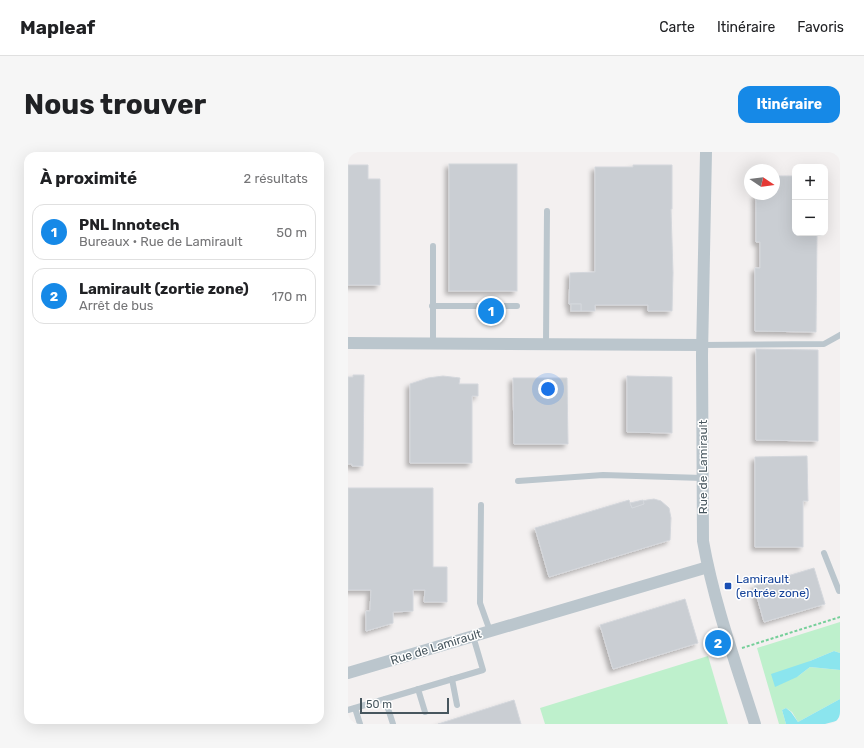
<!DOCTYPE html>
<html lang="fr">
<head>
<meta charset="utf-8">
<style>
  body { margin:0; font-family:Rubik,sans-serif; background:#f6f6f6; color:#202124 }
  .controls { position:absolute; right:12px; top:12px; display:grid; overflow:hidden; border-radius:8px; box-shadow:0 4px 16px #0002 }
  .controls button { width:36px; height:36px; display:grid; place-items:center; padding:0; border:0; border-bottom:1px solid #e0e0e0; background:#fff; color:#202124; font:20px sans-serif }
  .compass { position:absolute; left:396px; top:12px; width:36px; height:36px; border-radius:50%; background:#fff; box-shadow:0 4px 16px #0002; rotate:103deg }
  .scale { position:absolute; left:12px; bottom:10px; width:89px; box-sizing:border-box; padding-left:4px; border:2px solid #47565e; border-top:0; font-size:11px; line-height:14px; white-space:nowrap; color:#47565e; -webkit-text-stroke:3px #fff; paint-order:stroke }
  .you { position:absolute; left:200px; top:237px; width:14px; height:14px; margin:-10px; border:3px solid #fff; border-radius:50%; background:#1a73e8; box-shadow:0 0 0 6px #1a73e833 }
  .badge { display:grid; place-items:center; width:26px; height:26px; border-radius:50%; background:#1689e7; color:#fff; font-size:13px; font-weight:700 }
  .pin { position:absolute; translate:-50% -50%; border:2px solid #fff; box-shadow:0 1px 4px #0006 }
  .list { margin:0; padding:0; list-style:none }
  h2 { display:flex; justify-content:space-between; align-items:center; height:52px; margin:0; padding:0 16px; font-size:17px }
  h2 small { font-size:13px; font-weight:400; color:#757577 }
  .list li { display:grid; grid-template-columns:26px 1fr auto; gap:12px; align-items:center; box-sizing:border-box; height:56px; margin:0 8px 8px; padding:0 8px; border:1px solid #e0e0e0; border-radius:12px }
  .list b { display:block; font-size:15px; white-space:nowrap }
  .list p { margin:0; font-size:13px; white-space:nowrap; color:#757577 }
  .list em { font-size:13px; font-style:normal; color:#757577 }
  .map { position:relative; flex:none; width:492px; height:572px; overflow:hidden; border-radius:12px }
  header { display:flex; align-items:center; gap:24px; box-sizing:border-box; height:56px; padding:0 20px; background:#fff; border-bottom:1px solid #e0e0e0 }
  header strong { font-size:19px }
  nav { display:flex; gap:22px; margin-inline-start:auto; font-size:14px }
  .intro { display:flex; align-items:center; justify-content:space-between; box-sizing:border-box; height:96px; padding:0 24px }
  h1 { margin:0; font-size:28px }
  .button { padding:10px 18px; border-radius:12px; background:#1689e7; color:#fff; font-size:14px; font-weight:700 }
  main { display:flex; gap:24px; padding:0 24px }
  aside { flex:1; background:#fff; border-radius:12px; box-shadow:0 4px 16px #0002 }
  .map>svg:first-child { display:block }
  .green { fill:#bef0cc }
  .water { fill:#8be5ee }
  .building { fill:#caced3; stroke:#d4d7dc; filter:url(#shadow) }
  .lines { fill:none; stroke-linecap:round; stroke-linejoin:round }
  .path { stroke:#75cf99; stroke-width:2; stroke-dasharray:3 2; stroke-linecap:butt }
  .service { stroke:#bbc6cd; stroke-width:6 }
  .minor { stroke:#bbc6cd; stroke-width:12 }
  .transit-dot { fill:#1a4fb4; stroke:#fff; stroke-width:1.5 }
  .labels { text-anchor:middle; stroke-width:3; stroke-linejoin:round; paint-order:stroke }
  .street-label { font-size:12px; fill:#47565e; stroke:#fff }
  .transit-label { font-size:12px; fill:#164399; stroke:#fff; text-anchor:start }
</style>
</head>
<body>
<header>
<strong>Mapleaf</strong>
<nav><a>Carte</a><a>Itinéraire</a><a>Favoris</a></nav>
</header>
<div class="intro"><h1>Nous trouver</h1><a class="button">Itinéraire</a></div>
<main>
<aside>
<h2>À proximité<small>2 résultats</small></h2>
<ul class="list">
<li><span class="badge">1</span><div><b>PNL Innotech</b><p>Bureaux · Rue de Lamirault</p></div><em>50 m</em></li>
<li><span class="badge">2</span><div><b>Lamirault (zortie zone)</b><p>Arrêt de bus</p></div><em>170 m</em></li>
</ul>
</aside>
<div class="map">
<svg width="492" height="572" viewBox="0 0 492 572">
  <defs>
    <filter id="shadow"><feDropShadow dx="-3.5" dy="3.5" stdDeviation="2" flood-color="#0004"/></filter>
  </defs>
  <rect width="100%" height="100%" fill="#f3f0f0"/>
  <g class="green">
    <path d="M492,470V501L486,499L462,509L449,525L462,515L492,518V547L450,570L444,560L438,556L434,558L438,572H431L409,496Z"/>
    <path d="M360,504L380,572H197L192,556Z"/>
  </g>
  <g class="water">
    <path d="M486,499L492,501V518L462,515L449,525L427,535L423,522L462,509Z"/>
    <path d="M492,547V568L477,572H438L434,558L438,556L443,560L450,570Z"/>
  </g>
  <g class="building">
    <rect x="101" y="12" width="68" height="127"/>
    <path d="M0,13H20V27H32V133H0Z"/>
    <path d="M285,13H324V57H323L325,121L324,159H300V153H247V159H233V152H221L222,121L247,120V15H285Z"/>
    <path d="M426,24H447V81H469L468,180L407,179V116H412V90H408V42H426Z"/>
    <rect x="223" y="152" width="10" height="7"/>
    <path d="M408,197L470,198V289L408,288Z"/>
    <path d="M5,223H16L15,314H4V312H0V225H5Z"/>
    <path d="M95,224L112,226L111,232H130V244H124V311H62V232L80,226Z"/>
    <path d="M279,224L324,225V281L279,280Z"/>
    <path d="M165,226H219L220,292H166Z"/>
    <path d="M459,304L460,349H455V395H407V305Z"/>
    <path d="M0,336H85V415H99V450H76L77,438H65V459L45,460V471L18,479V459H22L23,438H0Z"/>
    <path d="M306,347L313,349L321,356L323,366L322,388L201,425L187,376L281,348L284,356L296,352L295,349L299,348Z"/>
    <path d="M295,348L296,352L284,356L282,351Z"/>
    <path d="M466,416L477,452L416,470L406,434Z"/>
    <path d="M337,447L350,491L265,517L252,473Z"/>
    <path d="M166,548L173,572H90Z"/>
  </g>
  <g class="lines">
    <path class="path" d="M394,496L492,465"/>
    <g class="service">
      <path d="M84,154H169"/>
      <path d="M85,192V94"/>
      <path d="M198,192L199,59"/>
      <path d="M354,193L476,192L492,183"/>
      <path d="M170,329L255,323L355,326"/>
      <path d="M133,353L132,451L142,479"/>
      <path d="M476,401L491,439"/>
      <path d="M104,527L109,553"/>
      <path d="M70,537L77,560"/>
      <path d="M37,547L45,572"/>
      <path d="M7,556L12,572"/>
      <path d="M0,558L135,518L125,484"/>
    </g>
    <g class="minor">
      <path d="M358,0L354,203L355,389C366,451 388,512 407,572"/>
      <path d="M0,191L354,193"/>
      <path d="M0,521L360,415"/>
    </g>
  </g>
  <rect class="transit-dot" x="376" y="430" width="8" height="8" rx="2"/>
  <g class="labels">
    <g class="street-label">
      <text transform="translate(355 315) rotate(-90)" y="4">Rue de Lamirault</text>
      <text transform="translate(88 495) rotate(-17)" y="4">Rue de Lamirault</text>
    </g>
    <g class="transit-label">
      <text x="388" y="431">Lamirault<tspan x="388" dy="14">(entrée zone)</tspan></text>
    </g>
  </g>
</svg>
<div class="controls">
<button>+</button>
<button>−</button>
</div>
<svg class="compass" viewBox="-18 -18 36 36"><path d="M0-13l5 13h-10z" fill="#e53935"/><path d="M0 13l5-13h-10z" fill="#757577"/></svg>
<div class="scale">50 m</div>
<div class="you"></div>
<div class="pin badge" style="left:143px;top:159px">1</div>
<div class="pin badge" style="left:370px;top:491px">2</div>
</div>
</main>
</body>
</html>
